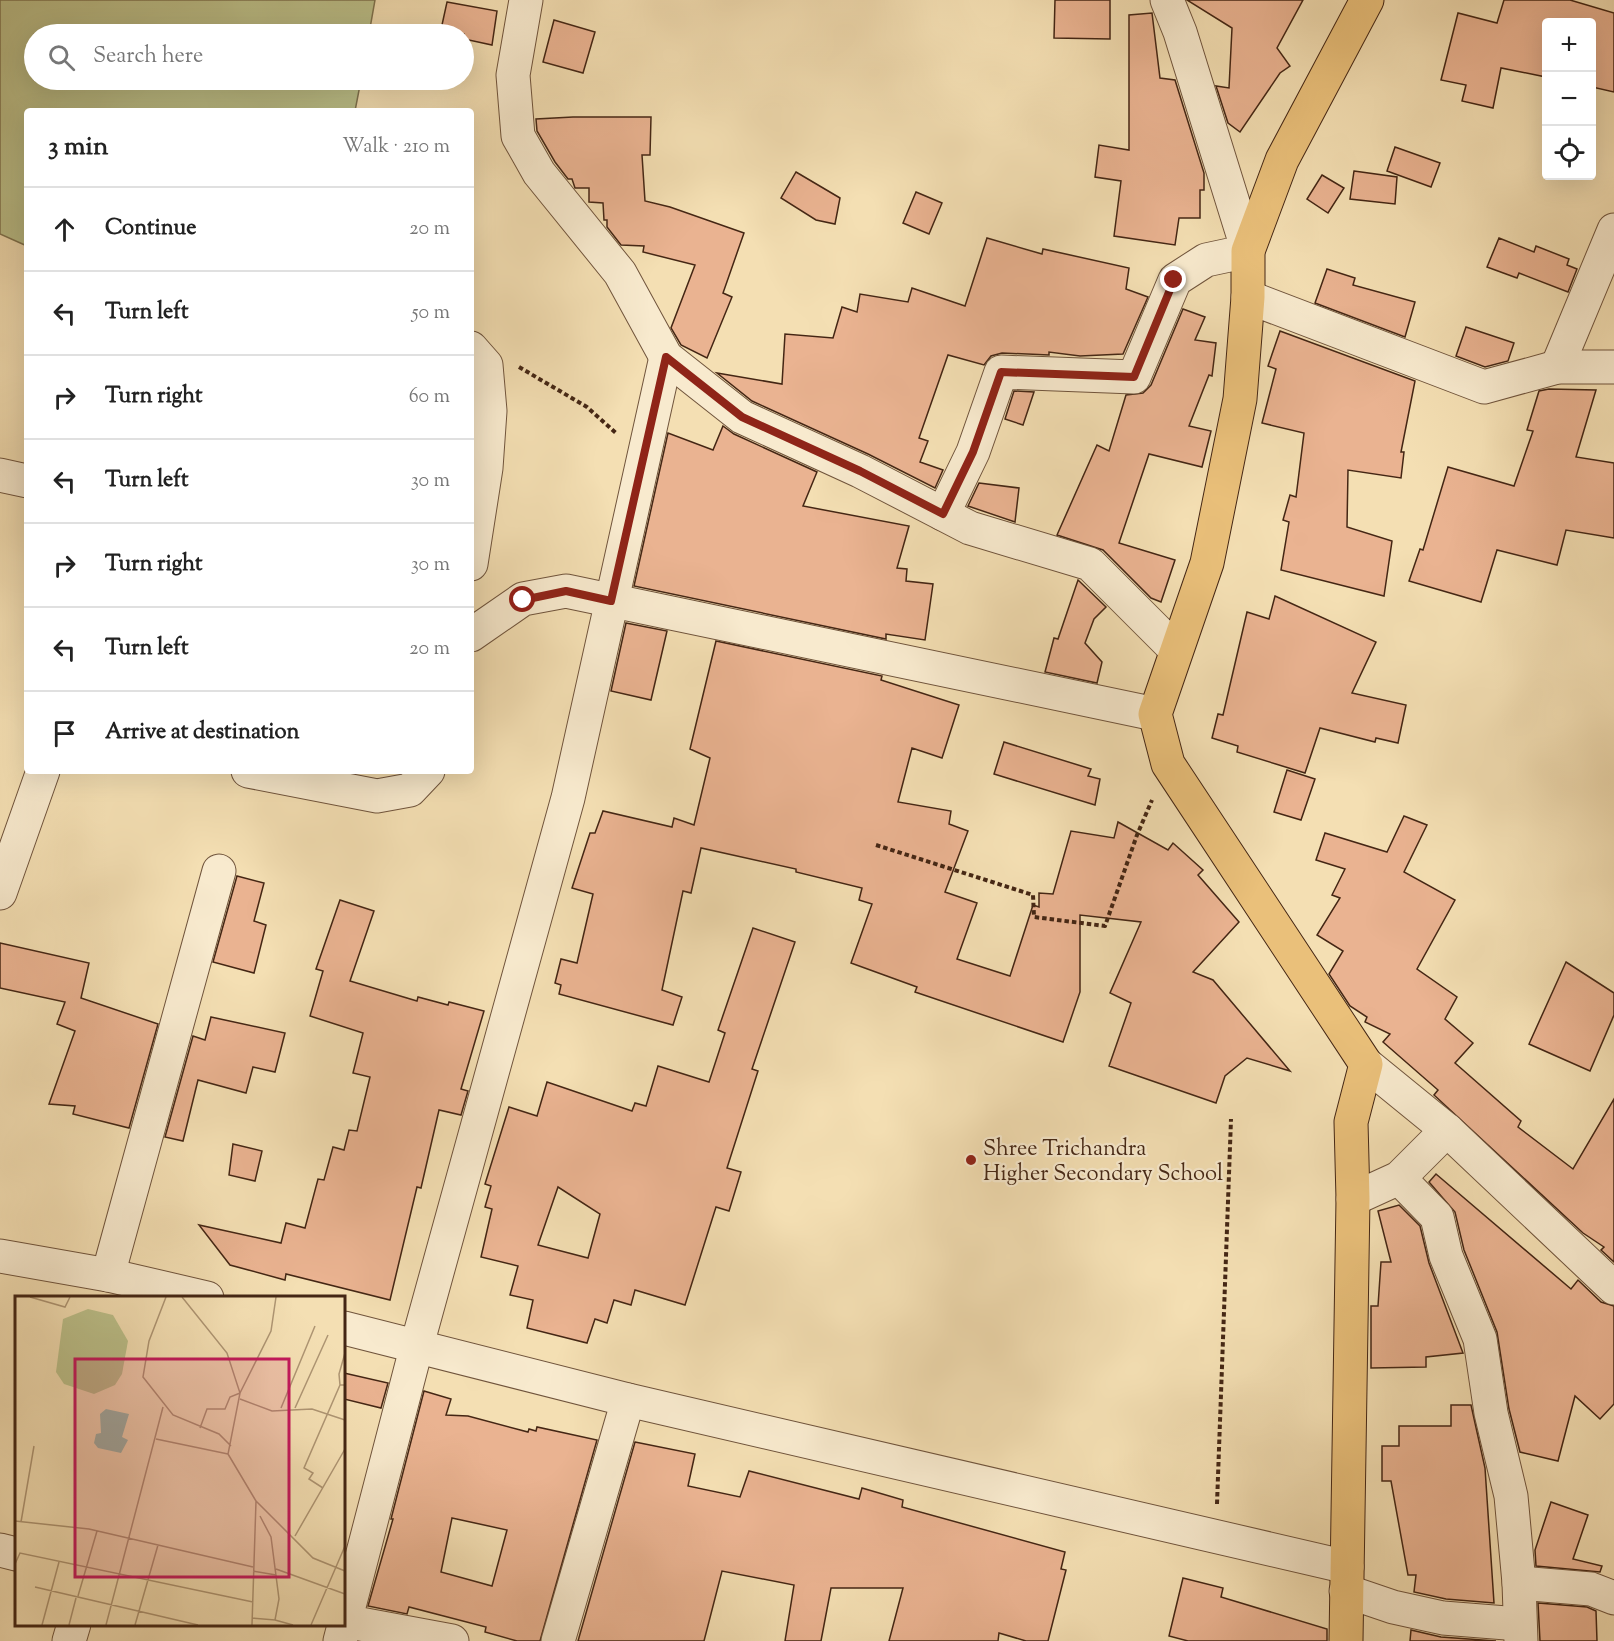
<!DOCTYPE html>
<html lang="en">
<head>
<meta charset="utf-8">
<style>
  body { margin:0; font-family:"Sorts Mill Goudy",serif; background:#f6f6f6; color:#222 }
  .controls { position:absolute; right:18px; top:18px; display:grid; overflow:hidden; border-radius:6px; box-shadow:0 6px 24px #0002 }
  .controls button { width:54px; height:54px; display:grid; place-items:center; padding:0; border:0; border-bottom:2px solid #e0e0e0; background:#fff; color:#222; font:30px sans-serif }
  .stop { position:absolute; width:18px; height:18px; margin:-14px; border:4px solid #8f2418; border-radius:50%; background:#fff }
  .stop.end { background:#8f2418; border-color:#fff; box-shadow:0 2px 6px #0008 }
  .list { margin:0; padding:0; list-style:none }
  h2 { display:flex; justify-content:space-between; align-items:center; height:78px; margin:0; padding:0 24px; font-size:26px }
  h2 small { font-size:20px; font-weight:400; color:#767676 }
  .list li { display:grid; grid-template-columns:39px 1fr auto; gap:18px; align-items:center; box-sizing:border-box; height:84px; padding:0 24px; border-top:2px solid #e0e0e0 }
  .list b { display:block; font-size:22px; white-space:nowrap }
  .list em { font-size:20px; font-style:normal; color:#767676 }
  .icon { flex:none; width:33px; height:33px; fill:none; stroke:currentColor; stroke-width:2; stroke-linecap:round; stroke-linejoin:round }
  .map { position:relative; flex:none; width:1614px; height:1641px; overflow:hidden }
  .search { position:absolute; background:#fff; box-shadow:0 6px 24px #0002; left:24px; top:24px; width:450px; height:66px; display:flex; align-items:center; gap:15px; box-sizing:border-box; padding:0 21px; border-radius:33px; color:#767676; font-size:22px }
  .panel { position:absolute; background:#fff; box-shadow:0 6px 24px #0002; left:24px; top:108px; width:450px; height:666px; border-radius:6px }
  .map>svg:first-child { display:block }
  .green { fill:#bcc18b; stroke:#807450; stroke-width:1.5 }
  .building { fill:#eab391; stroke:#442614; stroke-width:1.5; fill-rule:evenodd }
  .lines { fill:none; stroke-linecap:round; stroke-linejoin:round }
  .minor-casing { stroke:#70543c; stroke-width:35 }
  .major-casing { stroke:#442614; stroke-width:35 }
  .path { stroke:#442614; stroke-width:4; stroke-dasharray:4.5 3; stroke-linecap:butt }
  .minor { stroke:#f8eace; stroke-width:33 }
  .major { stroke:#eac07a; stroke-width:33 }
  .route { stroke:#8f2418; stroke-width:8 }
  .poi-dot { fill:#8f2418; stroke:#f8eace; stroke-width:2 }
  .labels { text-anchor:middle; stroke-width:4.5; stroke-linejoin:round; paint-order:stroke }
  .poi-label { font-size:22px; fill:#442614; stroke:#f8eace; text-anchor:start }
  .inset-road { fill:none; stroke:#ae9573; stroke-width:1.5 }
  .view { fill:#c2185b; fill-opacity:0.15; stroke:#c2185b; stroke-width:3 }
  .inset-edge { fill:none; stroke:#442614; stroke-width:3 }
</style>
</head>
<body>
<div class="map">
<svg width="1614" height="1641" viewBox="0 0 1614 1641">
  <rect width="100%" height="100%" fill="#f4dfb3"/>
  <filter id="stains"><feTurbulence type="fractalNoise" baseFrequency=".00333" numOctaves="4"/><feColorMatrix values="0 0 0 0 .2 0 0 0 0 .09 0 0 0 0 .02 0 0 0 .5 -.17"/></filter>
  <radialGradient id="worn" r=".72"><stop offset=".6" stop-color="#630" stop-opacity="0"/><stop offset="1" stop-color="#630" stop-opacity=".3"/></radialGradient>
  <path class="green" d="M0,0H375L369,34H34V80H361L355,111H27V246L0,234Z"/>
  <g class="building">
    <path d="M1055,0H1110V39L1054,38Z"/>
    <path d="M1187,0H1303L1277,48L1290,66L1280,73L1240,132L1228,123L1216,86L1229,88L1232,28Z"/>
    <path d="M1504,0H1570L1614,13V92L1592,87V22H1546V77L1501,68L1493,108L1462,101L1466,85L1441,80L1458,13L1497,23Z"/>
    <path d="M447,2L497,11L492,45L464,39V34H440Z"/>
    <path d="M1152,13L1160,78L1175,80L1204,173V190H1200V218H1179L1175,245L1114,236L1121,181L1095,177L1099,145L1129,150V15Z"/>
    <path d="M554,20L595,32L583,73L543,62Z"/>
    <path d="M573,117H651L650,155H642L645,201L670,207L744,233L723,293L732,297L707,358L681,345L671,328L695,265L643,252L644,246L621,245L607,227V220H604L603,203L589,202V188H575L572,179H568L555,162L537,131L536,119Z"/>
    <path d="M1395,147L1440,163L1431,187L1387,171Z"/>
    <path d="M1354,171L1397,177L1395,204L1350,199Z"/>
    <path d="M796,172L840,198L835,224L816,220L781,198Z"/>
    <path d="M1322,175L1344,188L1328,213L1307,199Z"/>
    <path d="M916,192L942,203L929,234L903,223Z"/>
    <path d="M987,238L1042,254L1043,249L1129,268L1126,289L1148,297L1123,354L1080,356L1049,352V355L1002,353L991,356L984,365L948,355L919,438L928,441L920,462L943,470L935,488L868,454L752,401L717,373L782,384L785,334L833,338L842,307L857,312L860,294L908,302L912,288L965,306Z"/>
    <path d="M1499,238L1534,252L1536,246L1569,259L1567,265L1577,269L1568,292L1519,273L1517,278L1487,267Z"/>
    <path d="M1327,269L1355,278L1353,285L1415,302L1405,337L1315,303Z"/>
    <path d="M1183,309L1205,317L1195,340L1216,343L1212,376L1209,375L1189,426L1211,431L1202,467L1149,454L1119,543L1175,560L1161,602L1151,598L1103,550L1057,535L1097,445L1109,451L1126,395L1143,393L1151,385Z"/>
    <path d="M1466,327L1514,343L1508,361L1485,367L1456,356Z"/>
    <path d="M1280,331L1415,381L1401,452H1404L1401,478L1348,470L1347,527L1392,541L1384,596L1281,570L1289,522L1283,520L1290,495L1296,497L1304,433L1262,423L1276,369L1268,366Z"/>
    <path d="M1549,389L1596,390L1576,457L1614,463V538L1566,530L1557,565L1497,550L1481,602L1409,581L1420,549L1423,550L1448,467L1514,486L1533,431L1527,430L1539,391Z"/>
    <path d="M1014,391L1034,392L1023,425L1005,419Z"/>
    <path d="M723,426L734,434L817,472L803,506L909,526L897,568L907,569L906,581L933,584L925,640L886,634V639L634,586L668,433L713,450Z"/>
    <path d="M979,483L1019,488L1015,522L968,506Z"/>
    <path d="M1078,580L1106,607L1094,619L1085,643L1102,662L1097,683L1045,672L1054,638L1058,639Z"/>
    <path d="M1275,596L1376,642L1352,693L1406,705L1398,743L1376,738L1375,742L1320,728L1305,773L1237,752L1238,746L1212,738L1218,714L1223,715L1247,612L1269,619Z"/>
    <path d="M626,623L667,631L651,700L611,691Z"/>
    <path d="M716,641L882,676L881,680L959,705L942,758L912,748L898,802L951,811L949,824L968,831L945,892L977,903L957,959L1010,976L1033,905L1039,907V893L1053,894L1071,831L1114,838L1118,822L1168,850L1173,843L1203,870L1198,875L1239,922L1193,972L1213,980L1290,1071L1247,1058L1225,1076L1216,1103L1109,1066L1131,1003L1110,993L1141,922L1080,915V992L1063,1042L915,992L917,987L851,963L872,904L859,900L862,888L796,872V869L701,848L691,893L683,891L662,990L682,997L673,1025L559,994L561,985L555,983L561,959L577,963L593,894L572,888L590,833H595L603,811L672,827L674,818L694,825L710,758L690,749Z"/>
    <path d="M1004,742L1091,769L1088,776L1100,779L1095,805L994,774Z"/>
    <path d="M1287,770L1315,779L1301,820L1274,812Z"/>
    <path d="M1404,816L1427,825L1404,872L1455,900L1417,969L1457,997L1445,1019L1473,1043L1455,1063L1521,1121L1518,1127L1573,1169L1614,1099V1262L1601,1250L1604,1247L1583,1233L1434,1095L1438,1090L1383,1042L1390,1034L1365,1022L1367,1017L1350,1006L1329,974L1343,951L1317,935L1340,898L1332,895L1345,869L1316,860L1325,833L1387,852Z"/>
    <path d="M237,876L264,883L254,921L266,925L254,973L213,962Z"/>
    <path d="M340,900L374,911L350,981L417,1001L418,997L448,1005L449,1002L484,1011L461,1089L468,1091L461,1115L439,1110L421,1188L417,1187L390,1300L286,1274L285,1280L230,1265L199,1225L281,1243L286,1223L305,1228L318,1179L324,1180L333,1147L344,1150L349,1130L357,1131L370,1077L353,1073L363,1033L310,1016L323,971L316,969Z"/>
    <path d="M753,928L795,942L752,1069L758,1071L727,1168L741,1172L729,1211L716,1207L685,1305L635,1290L631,1305L614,1300L607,1323L595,1319L587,1343L527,1328L533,1300L510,1295L518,1266L481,1257L492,1209L485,1207L491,1186L485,1184L509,1107L537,1116L547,1082L632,1111L635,1103L646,1106L658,1066L709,1082L725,1033L718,1030ZM558,1187L600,1214L588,1258L538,1245Z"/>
    <path d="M0,943L89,963L81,998L158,1024L129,1128L73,1114L75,1106L49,1104L75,1031L57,1024L65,1002L0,988Z"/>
    <path d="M1566,962L1614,993V1015L1590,1071L1529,1044Z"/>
    <path d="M211,1017L285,1033L275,1072L253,1067L246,1093L198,1080L183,1141L165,1137L193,1036L205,1040Z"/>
    <path d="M233,1144L262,1151L255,1181L229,1175Z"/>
    <path d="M1436,1174L1571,1289L1578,1280L1601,1302L1614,1306V1404L1600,1419L1575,1396L1558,1461L1520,1452L1509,1409L1497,1332L1464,1250L1455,1212L1429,1182Z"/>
    <path d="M1399,1205L1420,1226L1429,1263L1463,1353L1426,1357V1367L1371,1368V1306H1378L1381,1262H1391L1378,1211Z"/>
    <path d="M344,1373L388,1383L381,1408L344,1399Z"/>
    <path d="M424,1391L451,1399L446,1415L468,1416L528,1432L529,1429L536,1431L537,1427L597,1440L540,1641H517L485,1632L486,1627L409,1607L407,1614L368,1606L393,1519H391ZM452,1518L507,1530L492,1586L441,1572Z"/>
    <path d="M1451,1405H1471L1485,1468L1494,1603L1446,1599L1414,1592L1416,1575H1408L1391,1481H1382V1446H1399V1426H1451Z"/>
    <path d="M635,1442L695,1454L688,1486L740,1497L749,1471L859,1499L862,1488L903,1500L902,1507L1065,1552L1061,1569L1066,1570L1048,1641H1026L999,1633L998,1641H889L903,1588H831L821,1641H785L794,1585L722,1571L704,1641H578Z"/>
    <path d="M1551,1502L1588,1515L1573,1559L1602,1566L1600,1572L1536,1566L1535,1550Z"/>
    <path d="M1183,1578L1223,1588L1221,1597L1327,1629V1641H1188L1169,1636Z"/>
    <path d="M1538,1603L1587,1607L1596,1611L1597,1641H1540Z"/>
    <path d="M1411,1630L1441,1637L1496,1641H1410Z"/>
  </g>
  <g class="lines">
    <defs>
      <g id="minor">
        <path d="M526,0L513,75L518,136L539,173L620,273L666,357L742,417L860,471L970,528L1090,564L1176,650"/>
        <path d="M1248,297L1484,387L1557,367H1614"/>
        <path d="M471,348L486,365L490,411L486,468L471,564"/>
        <path d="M1557,367L1614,230"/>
        <path d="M0,475L27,481"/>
        <path d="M943,514L973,452L1001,372L1134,377L1175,280L1206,260L1248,251L1180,32L1167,0"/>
        <path d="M471,635L523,599L566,591L1155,714"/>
        <path d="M248,771L377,796L410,790L428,771"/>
        <path d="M0,893L43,771"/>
        <path d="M1366,1064L1447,1130L1614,1288"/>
        <path d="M1399,1178L1437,1217L1446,1256L1480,1339L1491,1413L1511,1496L1519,1583L1521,1641"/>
        <path d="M1353,1199L1399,1178L1447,1130"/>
        <path d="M0,1256L108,1275L207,1298"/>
        <path d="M108,1275L219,871"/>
        <path d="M344,1328L628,1400L1347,1567"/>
        <path d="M0,1550L16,1554"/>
        <path d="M1519,1583L1591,1589L1614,1598"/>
        <path d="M1346,1591L1393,1607L1443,1618L1519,1624"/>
        <path d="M344,1621L452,1641"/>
        <path d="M69,1641L74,1624"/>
        <path d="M340,1641L417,1345L568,798L666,357"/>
        <path d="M558,1641L628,1400"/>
      </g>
      <path id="major" d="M1346,1641L1353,1199L1351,1122L1366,1064L1168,764L1155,714L1207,563L1240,399L1248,297V251L1282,160L1367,0"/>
    </defs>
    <use href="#minor" class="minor-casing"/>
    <use href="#major" class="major-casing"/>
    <g class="path">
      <path d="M519,367L587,407L616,433"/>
      <path d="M876,845L1033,895L1034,917L1105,926L1137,835L1152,800"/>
      <path d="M1217,1504L1231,1119"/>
    </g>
    <use href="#minor" class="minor"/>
    <use href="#major" class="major"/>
  </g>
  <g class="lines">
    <path class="route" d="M523,600L566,591L611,601L666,357L742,417L860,471L943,514L973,452L1001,372L1134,377L1174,280"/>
  </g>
  <circle class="poi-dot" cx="971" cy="1160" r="6"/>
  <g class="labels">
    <g class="poi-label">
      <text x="983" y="1155">Shree Trichandra<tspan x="983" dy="25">Higher Secondary School</tspan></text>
    </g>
  </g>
  <g transform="translate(15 1296)">
    <rect width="330" height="330" fill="#f4dfb3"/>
    <path d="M73,13L98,19L113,45L107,78L100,89L79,98L49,88L41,76L48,23Z" fill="#bcc18b"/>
    <path d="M91,113L114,118L107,141L113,144L106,157L83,152L79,147L81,138L86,137L85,118Z" fill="#9cbda9"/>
    <path class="inset-road" d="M15,1L50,11L55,1M151,1L134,45L128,81L158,119L204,138L216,150M167,1L212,57L225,97L215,101L210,113H192L185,132M325,89L324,78L330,57M225,103L257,115L297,113L330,124M266,112L300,30M280,112L313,39M141,143L213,158M308,192L294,183L298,177L289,172L325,89H330M241,205L298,262L330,275M0,225L74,233L238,271M6,226L19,150M280,240L330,153M0,268L5,257L238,306M261,273L330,298M238,275L261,279M20,291L183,329M63,300L82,235M237,322L260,324L264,303L256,241L245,220M260,324L278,329M27,329L44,266M54,329L61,302M91,329L148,111M120,329L143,249M237,329L241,205L213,158L225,97L256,35L261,1M296,329L330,250"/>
    <path class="view" d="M60,63H274V281H60Z"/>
    <rect width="330" height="330" class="inset-edge"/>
  </g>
  <rect width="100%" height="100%" filter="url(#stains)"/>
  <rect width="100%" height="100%" fill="url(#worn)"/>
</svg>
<div class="controls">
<button>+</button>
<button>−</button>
<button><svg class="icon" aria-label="locate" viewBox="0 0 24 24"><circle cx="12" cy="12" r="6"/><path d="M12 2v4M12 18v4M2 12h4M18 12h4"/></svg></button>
</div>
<div class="stop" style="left:523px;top:600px"></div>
<div class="stop end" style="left:1174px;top:280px"></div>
<div class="search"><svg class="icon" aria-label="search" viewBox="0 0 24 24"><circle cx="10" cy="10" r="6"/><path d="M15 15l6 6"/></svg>Search here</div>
<section class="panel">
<h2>3 min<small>Walk · 210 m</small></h2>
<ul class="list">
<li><svg class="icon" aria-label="ahead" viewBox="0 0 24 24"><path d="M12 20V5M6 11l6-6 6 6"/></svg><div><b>Continue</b></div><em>20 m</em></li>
<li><svg class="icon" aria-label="left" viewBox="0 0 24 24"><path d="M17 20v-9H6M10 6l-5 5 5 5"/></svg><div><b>Turn left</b></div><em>50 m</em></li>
<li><svg class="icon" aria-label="right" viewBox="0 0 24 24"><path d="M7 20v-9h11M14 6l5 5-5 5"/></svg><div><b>Turn right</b></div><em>60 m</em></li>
<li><svg class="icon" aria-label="left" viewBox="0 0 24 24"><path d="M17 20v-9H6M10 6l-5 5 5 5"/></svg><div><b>Turn left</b></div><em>30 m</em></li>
<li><svg class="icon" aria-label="right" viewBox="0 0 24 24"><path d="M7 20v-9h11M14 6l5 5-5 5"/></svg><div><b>Turn right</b></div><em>30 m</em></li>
<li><svg class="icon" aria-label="left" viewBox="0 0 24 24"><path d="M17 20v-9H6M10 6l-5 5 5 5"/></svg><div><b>Turn left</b></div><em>20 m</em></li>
<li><svg class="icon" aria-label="arrive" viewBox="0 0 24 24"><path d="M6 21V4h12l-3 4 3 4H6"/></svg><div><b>Arrive at destination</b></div></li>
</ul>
</section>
</div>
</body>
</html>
